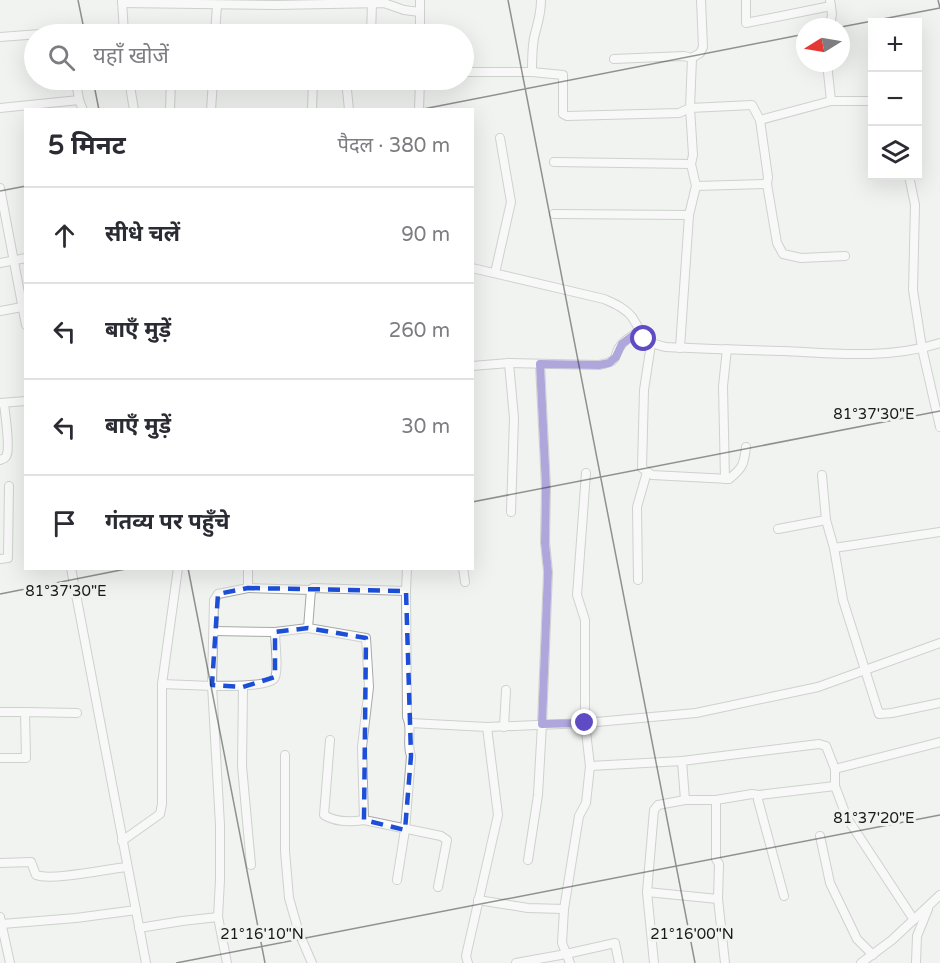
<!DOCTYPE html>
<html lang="hi">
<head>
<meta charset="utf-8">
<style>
  body { margin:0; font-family:"Varela Round","Noto Sans Devanagari",sans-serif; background:#f7f7f7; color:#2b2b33 }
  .controls { position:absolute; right:18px; top:18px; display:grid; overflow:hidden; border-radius:0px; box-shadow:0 6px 24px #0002 }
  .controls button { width:54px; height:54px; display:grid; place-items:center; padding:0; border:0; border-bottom:2px solid #e1e1e2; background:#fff; color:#2b2b33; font:30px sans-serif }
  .compass { position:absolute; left:796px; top:18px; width:54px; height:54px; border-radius:50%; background:#fff; box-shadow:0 6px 24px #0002; rotate:259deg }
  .stop { position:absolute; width:18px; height:18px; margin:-14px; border:4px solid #5f4bc3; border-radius:50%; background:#fff }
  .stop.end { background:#5f4bc3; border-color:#fff; box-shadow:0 2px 6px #0008 }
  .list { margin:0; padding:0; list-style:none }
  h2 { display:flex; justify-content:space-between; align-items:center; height:78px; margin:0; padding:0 24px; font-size:26px }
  h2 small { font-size:20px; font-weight:400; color:#7c7c81 }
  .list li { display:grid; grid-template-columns:39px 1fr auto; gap:18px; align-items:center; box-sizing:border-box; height:96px; padding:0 24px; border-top:2px solid #e1e1e2 }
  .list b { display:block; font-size:22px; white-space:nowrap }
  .list em { font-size:20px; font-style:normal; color:#7c7c81 }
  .icon { flex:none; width:33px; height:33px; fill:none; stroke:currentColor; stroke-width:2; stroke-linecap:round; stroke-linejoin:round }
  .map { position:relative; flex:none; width:940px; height:963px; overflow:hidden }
  .search { position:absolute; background:#fff; box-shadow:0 6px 24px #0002; left:24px; top:24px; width:450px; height:66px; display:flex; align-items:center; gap:15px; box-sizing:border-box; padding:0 21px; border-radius:33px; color:#7c7c81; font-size:22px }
  .panel { position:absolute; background:#fff; box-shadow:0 6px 24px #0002; left:24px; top:108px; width:450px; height:462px; border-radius:0px }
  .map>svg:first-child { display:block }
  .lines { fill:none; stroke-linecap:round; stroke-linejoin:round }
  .minor-casing { stroke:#a6a9a6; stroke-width:10 }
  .minor { stroke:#fff; stroke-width:8 }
  .route { stroke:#5f4bc3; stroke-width:8 }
  .marked { fill:none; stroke:#1d4ed8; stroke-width:4.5; stroke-dasharray:12 8; stroke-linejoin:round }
  .ticks { fill:none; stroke:#191a19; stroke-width:1.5; stroke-opacity:0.45 }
  .ticks-label { font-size:15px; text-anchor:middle; fill:#191a19; stroke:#f0f3f0; stroke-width:6; stroke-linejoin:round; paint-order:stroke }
</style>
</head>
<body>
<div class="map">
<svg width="940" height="963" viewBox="0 0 940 963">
  <rect width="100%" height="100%" fill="#f0f3f0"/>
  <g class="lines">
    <defs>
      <g id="minor">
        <path d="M122,0L124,34"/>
        <path d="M420,0V34"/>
        <path d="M746,0V23L831,6"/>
        <path d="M830,0L832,14L830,27"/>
        <path d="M122,3L275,5L384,3L404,10L420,12"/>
        <path d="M215,34L217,5"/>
        <path d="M371,34L372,3"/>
        <path d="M0,37L54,33L68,34"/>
        <path d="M692,58L700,53L703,47L701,0"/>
        <path d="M614,59L684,56L692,58"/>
        <path d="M827,63L831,101"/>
        <path d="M464,72H532C532,61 532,49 534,38C537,24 541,16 541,0"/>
        <path d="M532,72L563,75V114L567,116L679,113L690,108L752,105L760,120L768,177L767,184L777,243L783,254L801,258L845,256"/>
        <path d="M76,80L79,100L83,110"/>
        <path d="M129,80L134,110"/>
        <path d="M346,80L349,110"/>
        <path d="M0,108L79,100"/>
        <path d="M170,110L171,80"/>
        <path d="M211,110L213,80"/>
        <path d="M312,110L313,80"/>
        <path d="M419,110L420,80"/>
        <path d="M760,120L831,101H872"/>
        <path d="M554,162L691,164"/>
        <path d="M909,176L915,205L913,290L922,348L940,427"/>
        <path d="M696,186L767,184"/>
        <path d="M0,188L26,325"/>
        <path d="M554,214L689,215"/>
        <path d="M0,263L26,258"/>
        <path d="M472,268L604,299C615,304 625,308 632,317C646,338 638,341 666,347C706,349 746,350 785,351C837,354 890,359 940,343"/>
        <path d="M495,273L511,202L500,138"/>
        <path d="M0,311L22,307"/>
        <path d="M651,344L644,390L642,468L652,475L729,479C743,468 744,464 746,447"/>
        <path d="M680,348L689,215L696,186L691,164L693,155L690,108L692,58"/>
        <path d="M509,363L514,418L511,512"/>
        <path d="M472,366L509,363L599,365C624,360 610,355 623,343C627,338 634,335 639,331"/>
        <path d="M0,403L26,401"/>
        <path d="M0,460C4,458 6,459 7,454C10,444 5,414 4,403"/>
        <path d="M822,475L826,520L834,548L843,600L879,714L892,713L940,703"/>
        <path d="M725,479L723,386L727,349"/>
        <path d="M778,529L826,520"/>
        <path d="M834,548L940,532"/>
        <path d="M0,559L8,558L9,486"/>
        <path d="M71,568L146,963"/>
        <path d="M248,568V588L311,590L313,588L406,591"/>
        <path d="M463,568L465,582"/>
        <path d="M638,580L637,507L647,472"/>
        <path d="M308,628L311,590"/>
        <path d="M214,631L275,632L308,628L366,638L369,687L362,747L364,820"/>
        <path d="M162,684C181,684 262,691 274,679C279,674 275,641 275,632"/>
        <path d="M243,687L242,766L251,865"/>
        <path d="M0,712H25"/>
        <path d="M410,723L487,727L585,723L696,713L818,687L940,643"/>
        <path d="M504,727L506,690"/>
        <path d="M330,740L324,815C335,822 351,822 364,820L441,836L447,840L438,887"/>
        <path d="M285,755V851L289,898L299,933L312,963"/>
        <path d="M0,758H26L25,712L77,713"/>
        <path d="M682,761L685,800"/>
        <path d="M590,766L682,761L819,744L826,746L835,769V786L847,818L914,920"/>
        <path d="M835,769L940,742"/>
        <path d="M759,795L758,800L784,896"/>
        <path d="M716,800V859L719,864L718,899L725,963"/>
        <path d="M820,836L830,883L857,939L873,955"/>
        <path d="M122,841L160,814L162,804V684L178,568"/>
        <path d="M528,860L538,795L542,724L548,572L545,542L546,487L540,364"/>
        <path d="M0,863L31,862L36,875C52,881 107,869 127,867"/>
        <path d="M397,880L405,830L411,756C406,742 413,729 407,717L406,591L407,568"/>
        <path d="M647,892L718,899"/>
        <path d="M478,900L528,908L564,909"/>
        <path d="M0,917L10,963"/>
        <path d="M2,924L76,918L136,910"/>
        <path d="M139,928L182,921L218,917"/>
        <path d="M227,963L218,917L220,880V825L212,685L214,600L218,594L248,588"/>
        <path d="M468,963L466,956L498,815L487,727"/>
        <path d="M516,963L566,954L615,943L619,963"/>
        <path d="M570,963L562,943L564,909L579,816L586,803L590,766L585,723V620L577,595L586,473"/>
        <path d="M654,963L647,892L654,810L658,805L685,800H716L752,794L759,795L835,786"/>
        <path d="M861,963L892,940L940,895"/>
        <path d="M916,963L917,936L928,909"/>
      </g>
    </defs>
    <use href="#minor" class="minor-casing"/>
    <use href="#minor" class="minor"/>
  </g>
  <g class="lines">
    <path class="route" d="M585,723L542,724L548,572L545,543L546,487L540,364L599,365L609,363L616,357L622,344L639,331L644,339"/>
  </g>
  <path d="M0 0H940V963H0ZM248,588L406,591L411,756L405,830L364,820L366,638L308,628L275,632V677L243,687L212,685L218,594Z" fill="#f0f3f0" fill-opacity=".55" fill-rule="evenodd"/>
  <path class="marked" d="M248,588L406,591L411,756L405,830L364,820L366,638L308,628L275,632V677L243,687L212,685L218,594Z"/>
  <path class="ticks" d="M78,0L85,34M508,0L695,963M938,0L940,8M841,27L940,8M93,80L99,110M418,110L805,34M0,191L26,186M472,502L940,411M188,568L265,963M0,594L131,568M176,963L940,815"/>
  <g class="ticks-label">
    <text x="874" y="419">81°37'30"E</text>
    <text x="66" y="596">81°37'30"E</text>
    <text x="874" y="823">81°37'20"E</text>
    <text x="262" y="939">21°16'10"N</text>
    <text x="692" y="939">21°16'00"N</text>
  </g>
</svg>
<div class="controls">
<button>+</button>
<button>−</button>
<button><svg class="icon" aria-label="layers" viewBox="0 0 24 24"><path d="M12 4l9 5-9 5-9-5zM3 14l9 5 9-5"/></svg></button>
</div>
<svg class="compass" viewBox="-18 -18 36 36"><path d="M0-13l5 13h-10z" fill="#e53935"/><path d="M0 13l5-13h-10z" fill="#7c7c81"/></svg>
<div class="stop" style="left:644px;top:339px"></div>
<div class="stop end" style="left:585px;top:723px"></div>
<div class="search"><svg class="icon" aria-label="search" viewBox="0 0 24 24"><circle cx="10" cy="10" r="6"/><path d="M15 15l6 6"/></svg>यहाँ खोजें</div>
<section class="panel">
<h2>5 मिनट<small>पैदल · 380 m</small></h2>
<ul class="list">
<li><svg class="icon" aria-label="ahead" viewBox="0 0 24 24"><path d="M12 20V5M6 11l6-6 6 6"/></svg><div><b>सीधे चलें</b></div><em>90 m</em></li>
<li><svg class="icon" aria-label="left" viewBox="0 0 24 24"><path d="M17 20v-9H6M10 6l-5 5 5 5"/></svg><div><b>बाएँ मुड़ें</b></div><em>260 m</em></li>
<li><svg class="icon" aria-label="left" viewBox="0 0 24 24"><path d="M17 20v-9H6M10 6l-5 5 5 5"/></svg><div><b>बाएँ मुड़ें</b></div><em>30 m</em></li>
<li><svg class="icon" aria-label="arrive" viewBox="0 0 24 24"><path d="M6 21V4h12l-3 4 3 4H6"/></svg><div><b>गंतव्य पर पहुँचे</b></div></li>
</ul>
</section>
</div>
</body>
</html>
